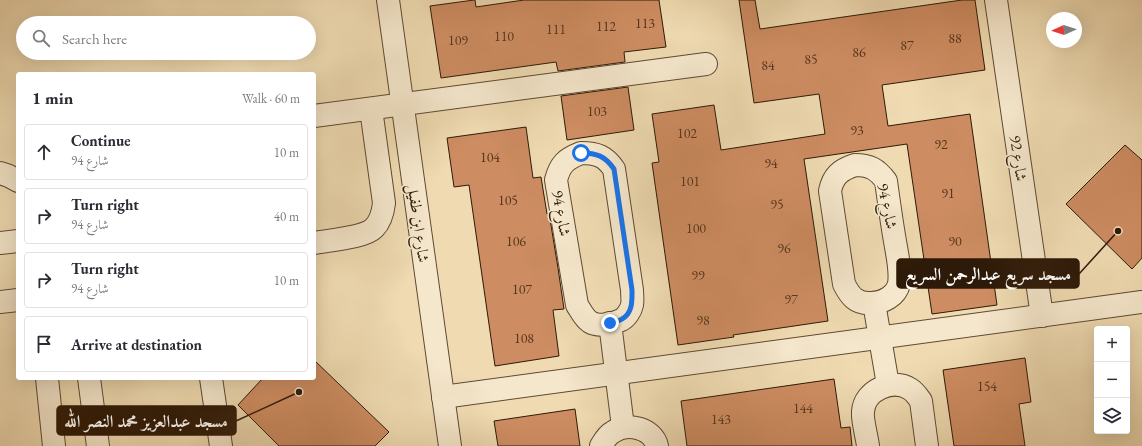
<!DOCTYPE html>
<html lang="en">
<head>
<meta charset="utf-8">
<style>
  body { margin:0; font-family:"EB Garamond",Amiri,serif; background:#f7f7f7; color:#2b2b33 }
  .controls { position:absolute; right:12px; bottom:12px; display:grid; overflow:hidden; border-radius:4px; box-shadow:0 4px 16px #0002 }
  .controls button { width:36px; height:36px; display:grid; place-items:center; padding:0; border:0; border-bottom:1px solid #e1e1e2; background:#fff; color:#2b2b33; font:20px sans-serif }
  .compass { position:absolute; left:1046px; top:12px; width:36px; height:36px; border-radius:50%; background:#fff; box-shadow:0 4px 16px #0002; rotate:267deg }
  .stop { position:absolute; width:12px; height:12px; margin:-9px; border:3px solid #1a73e8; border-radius:50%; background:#fff }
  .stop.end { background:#1a73e8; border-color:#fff; box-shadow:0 1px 4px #0008 }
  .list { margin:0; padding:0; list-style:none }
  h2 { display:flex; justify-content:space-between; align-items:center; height:52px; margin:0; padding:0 16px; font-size:17px }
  h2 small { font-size:13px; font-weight:400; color:#7c7c81 }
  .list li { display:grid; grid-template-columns:26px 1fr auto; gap:12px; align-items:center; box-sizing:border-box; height:56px; margin:0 8px 8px; padding:0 8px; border:1px solid #e1e1e2; border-radius:4px }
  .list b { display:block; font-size:15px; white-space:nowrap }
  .list p { margin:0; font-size:13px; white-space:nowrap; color:#7c7c81 }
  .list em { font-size:13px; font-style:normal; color:#7c7c81 }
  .icon { flex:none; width:22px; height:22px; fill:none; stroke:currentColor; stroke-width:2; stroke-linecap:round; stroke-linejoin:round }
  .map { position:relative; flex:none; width:1142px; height:446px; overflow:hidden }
  .search { position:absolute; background:#fff; box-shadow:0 4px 16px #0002; left:16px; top:16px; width:300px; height:44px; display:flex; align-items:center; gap:10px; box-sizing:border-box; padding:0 14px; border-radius:22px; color:#7c7c81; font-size:15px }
  .panel { position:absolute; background:#fff; box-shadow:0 4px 16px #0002; left:16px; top:72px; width:300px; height:308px; border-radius:4px }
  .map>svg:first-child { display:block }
  .building { fill:#cd8c61; stroke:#2e1a08 }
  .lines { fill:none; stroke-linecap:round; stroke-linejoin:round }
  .minor-casing { stroke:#5e4a32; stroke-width:24 }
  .minor { stroke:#f5e7cc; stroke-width:22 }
  .route { stroke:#1a73e8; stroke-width:5 }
  .labels { text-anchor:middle; stroke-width:3; stroke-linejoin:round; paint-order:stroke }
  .number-label { font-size:14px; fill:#56361e }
  .street-label { font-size:16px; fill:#2e1a08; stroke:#f5e7cc }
  .leader { fill:none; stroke:#2e1a08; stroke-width:1.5 }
  .callout-dot { fill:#2e1a08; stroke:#f5e7cc; stroke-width:1.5 }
  .callout { fill:#2e1a08; stroke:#2e1a08; stroke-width:1.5 }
  .callout-label { font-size:17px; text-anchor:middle; font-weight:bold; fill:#fff }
</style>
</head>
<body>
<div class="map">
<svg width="1142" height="446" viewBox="0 0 1142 446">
  <rect width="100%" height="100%" fill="#efdab1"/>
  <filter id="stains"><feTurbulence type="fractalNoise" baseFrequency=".005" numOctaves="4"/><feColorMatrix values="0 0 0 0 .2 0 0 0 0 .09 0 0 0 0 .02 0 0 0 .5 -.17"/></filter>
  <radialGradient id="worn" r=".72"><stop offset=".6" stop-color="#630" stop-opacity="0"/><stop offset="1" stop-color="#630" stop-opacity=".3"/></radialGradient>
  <g class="building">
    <path d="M474,0H475L476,7L524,0H659L666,47L624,52L625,62L558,71L556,62L441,78L430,6Z"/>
    <path d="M739,0H755L760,29L962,0H975L985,70L882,85L888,126L970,114L997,305L932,314L907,144L804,159L828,321L733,335L734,337L678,345L652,163L659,162L652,114L714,105L721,150L825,134L819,94L754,103Z"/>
    <path d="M628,87L634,130L567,140L561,96Z"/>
    <path d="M526,127L533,178L541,177L547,214L549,213L558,268L564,309L553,310L559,356L495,366L469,185L454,187L447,138Z"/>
    <path d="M1125,145L1142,160V258L1132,269L1066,204Z"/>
    <path d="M1025,358L1031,402L1019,404L1025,446H954L943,370Z"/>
    <path d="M314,360L389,432L375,446H279L238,405L263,378H314Z"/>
    <path d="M834,379L841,428L850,427L852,446H687L681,401Z"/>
    <path d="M575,409L580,446H498L494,421Z"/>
  </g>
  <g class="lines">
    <defs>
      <g id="minor">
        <path d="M388,0L450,446"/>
        <path d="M996,0L1042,316"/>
        <path d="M314,116L706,64"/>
        <path d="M581,153C597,153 605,156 614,169L632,290C632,294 633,301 632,305C631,310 626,318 621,320C613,324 598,327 590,322C584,318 581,311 577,305L556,180C560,164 566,159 581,153Z"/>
        <path d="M855,165C870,165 877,169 886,181C889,203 892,225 896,247C898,259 901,272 899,284C896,296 883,303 871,303C856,304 850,296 844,284L830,191C833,176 840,170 855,165Z"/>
        <path d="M0,173L9,176L18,181"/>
        <path d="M0,243L18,241"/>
        <path d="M314,243C329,240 364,238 374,228C381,221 383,212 384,203L371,109"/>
        <path d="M0,302L18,300"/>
        <path d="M874,303L888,385"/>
        <path d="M610,323L623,427"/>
        <path d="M47,378L54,446"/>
        <path d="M89,378L98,446"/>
        <path d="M211,378L221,446"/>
        <path d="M443,397L1142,302"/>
        <path d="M601,446C604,441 607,435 613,432C627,422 653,428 657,446"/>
        <path d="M868,446C867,437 862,420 863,412C864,390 893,378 910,389C915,392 918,397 921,401L927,446"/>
      </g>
    </defs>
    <use href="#minor" class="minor-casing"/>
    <use href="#minor" class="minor"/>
  </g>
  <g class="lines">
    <path class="route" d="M581,153C597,153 605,156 614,169L632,290C632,300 633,313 622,319C619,321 614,322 610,323"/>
  </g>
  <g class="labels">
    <g class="number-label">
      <text x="645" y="28">113</text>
      <text x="606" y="31">112</text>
      <text x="556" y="34">111</text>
      <text x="504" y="41">110</text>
      <text x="955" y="43">88</text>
      <text x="458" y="45">109</text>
      <text x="907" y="50">87</text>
      <text x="859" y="57">86</text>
      <text x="811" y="64">85</text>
      <text x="768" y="70">84</text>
      <text x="597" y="116">103</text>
      <text x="857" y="135">93</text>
      <text x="687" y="138">102</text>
      <text x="941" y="149">92</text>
      <text x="490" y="162">104</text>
      <text x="771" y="168">94</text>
      <text x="690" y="186">101</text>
      <text x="948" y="198">91</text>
      <text x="508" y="205">105</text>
      <text x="777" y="209">95</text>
      <text x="696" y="233">100</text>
      <text x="516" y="246">106</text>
      <text x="955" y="246">90</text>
      <text x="784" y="253">96</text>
      <text x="698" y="280">99</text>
      <text x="522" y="294">107</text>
      <text x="791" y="304">97</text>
      <text x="703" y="325">98</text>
      <text x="524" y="343">108</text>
      <text x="987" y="391">154</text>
      <text x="803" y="413">144</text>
      <text x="721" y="424">143</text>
    </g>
    <g class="street-label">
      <text transform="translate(1019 158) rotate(82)" y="6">شارع 92</text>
      <text transform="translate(888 206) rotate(78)" y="6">شارع 94</text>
      <text transform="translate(562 213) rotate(80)" y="6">شارع 94</text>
      <text transform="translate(419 223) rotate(82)" y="6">شارع ابن طفيل</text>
    </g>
  </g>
  <path class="leader" d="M1118 231L1079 274M299 392L236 421"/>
  <g class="callout-dot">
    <circle cx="1118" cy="231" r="4"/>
    <circle cx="299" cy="392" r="4"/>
  </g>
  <g class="callout">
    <rect x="897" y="259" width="182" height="29" rx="4"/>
    <rect x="57" y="406" width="179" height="29" rx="4"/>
  </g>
  <g class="callout-label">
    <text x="988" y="280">مسجد سريع عبدالرحمن السريع</text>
    <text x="146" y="427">مسجد عبدالعزيز محمد النصر الله</text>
  </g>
  <rect width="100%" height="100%" filter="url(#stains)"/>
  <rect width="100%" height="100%" fill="url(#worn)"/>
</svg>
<div class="controls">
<button>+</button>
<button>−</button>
<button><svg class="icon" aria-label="layers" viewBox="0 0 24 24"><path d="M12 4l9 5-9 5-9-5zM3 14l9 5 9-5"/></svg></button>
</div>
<svg class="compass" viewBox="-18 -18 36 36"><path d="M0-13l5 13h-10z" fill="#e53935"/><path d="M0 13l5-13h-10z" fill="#7c7c81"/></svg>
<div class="stop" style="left:581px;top:153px"></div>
<div class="stop end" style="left:610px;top:323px"></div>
<div class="search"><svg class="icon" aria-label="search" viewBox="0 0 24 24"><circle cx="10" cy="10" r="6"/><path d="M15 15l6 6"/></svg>Search here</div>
<section class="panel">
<h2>1 min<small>Walk · 60 m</small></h2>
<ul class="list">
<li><svg class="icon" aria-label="ahead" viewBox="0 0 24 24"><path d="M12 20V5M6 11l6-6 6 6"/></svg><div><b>Continue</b><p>شارع 94</p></div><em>10 m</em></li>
<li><svg class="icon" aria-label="right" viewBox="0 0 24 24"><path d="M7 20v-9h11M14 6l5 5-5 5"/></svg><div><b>Turn right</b><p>شارع 94</p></div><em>40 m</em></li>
<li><svg class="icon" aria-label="right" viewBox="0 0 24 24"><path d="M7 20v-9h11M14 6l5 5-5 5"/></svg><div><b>Turn right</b><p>شارع 94</p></div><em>10 m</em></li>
<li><svg class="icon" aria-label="arrive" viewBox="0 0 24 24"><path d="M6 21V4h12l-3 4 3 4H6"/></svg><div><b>Arrive at destination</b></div></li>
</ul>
</section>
</div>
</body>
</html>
